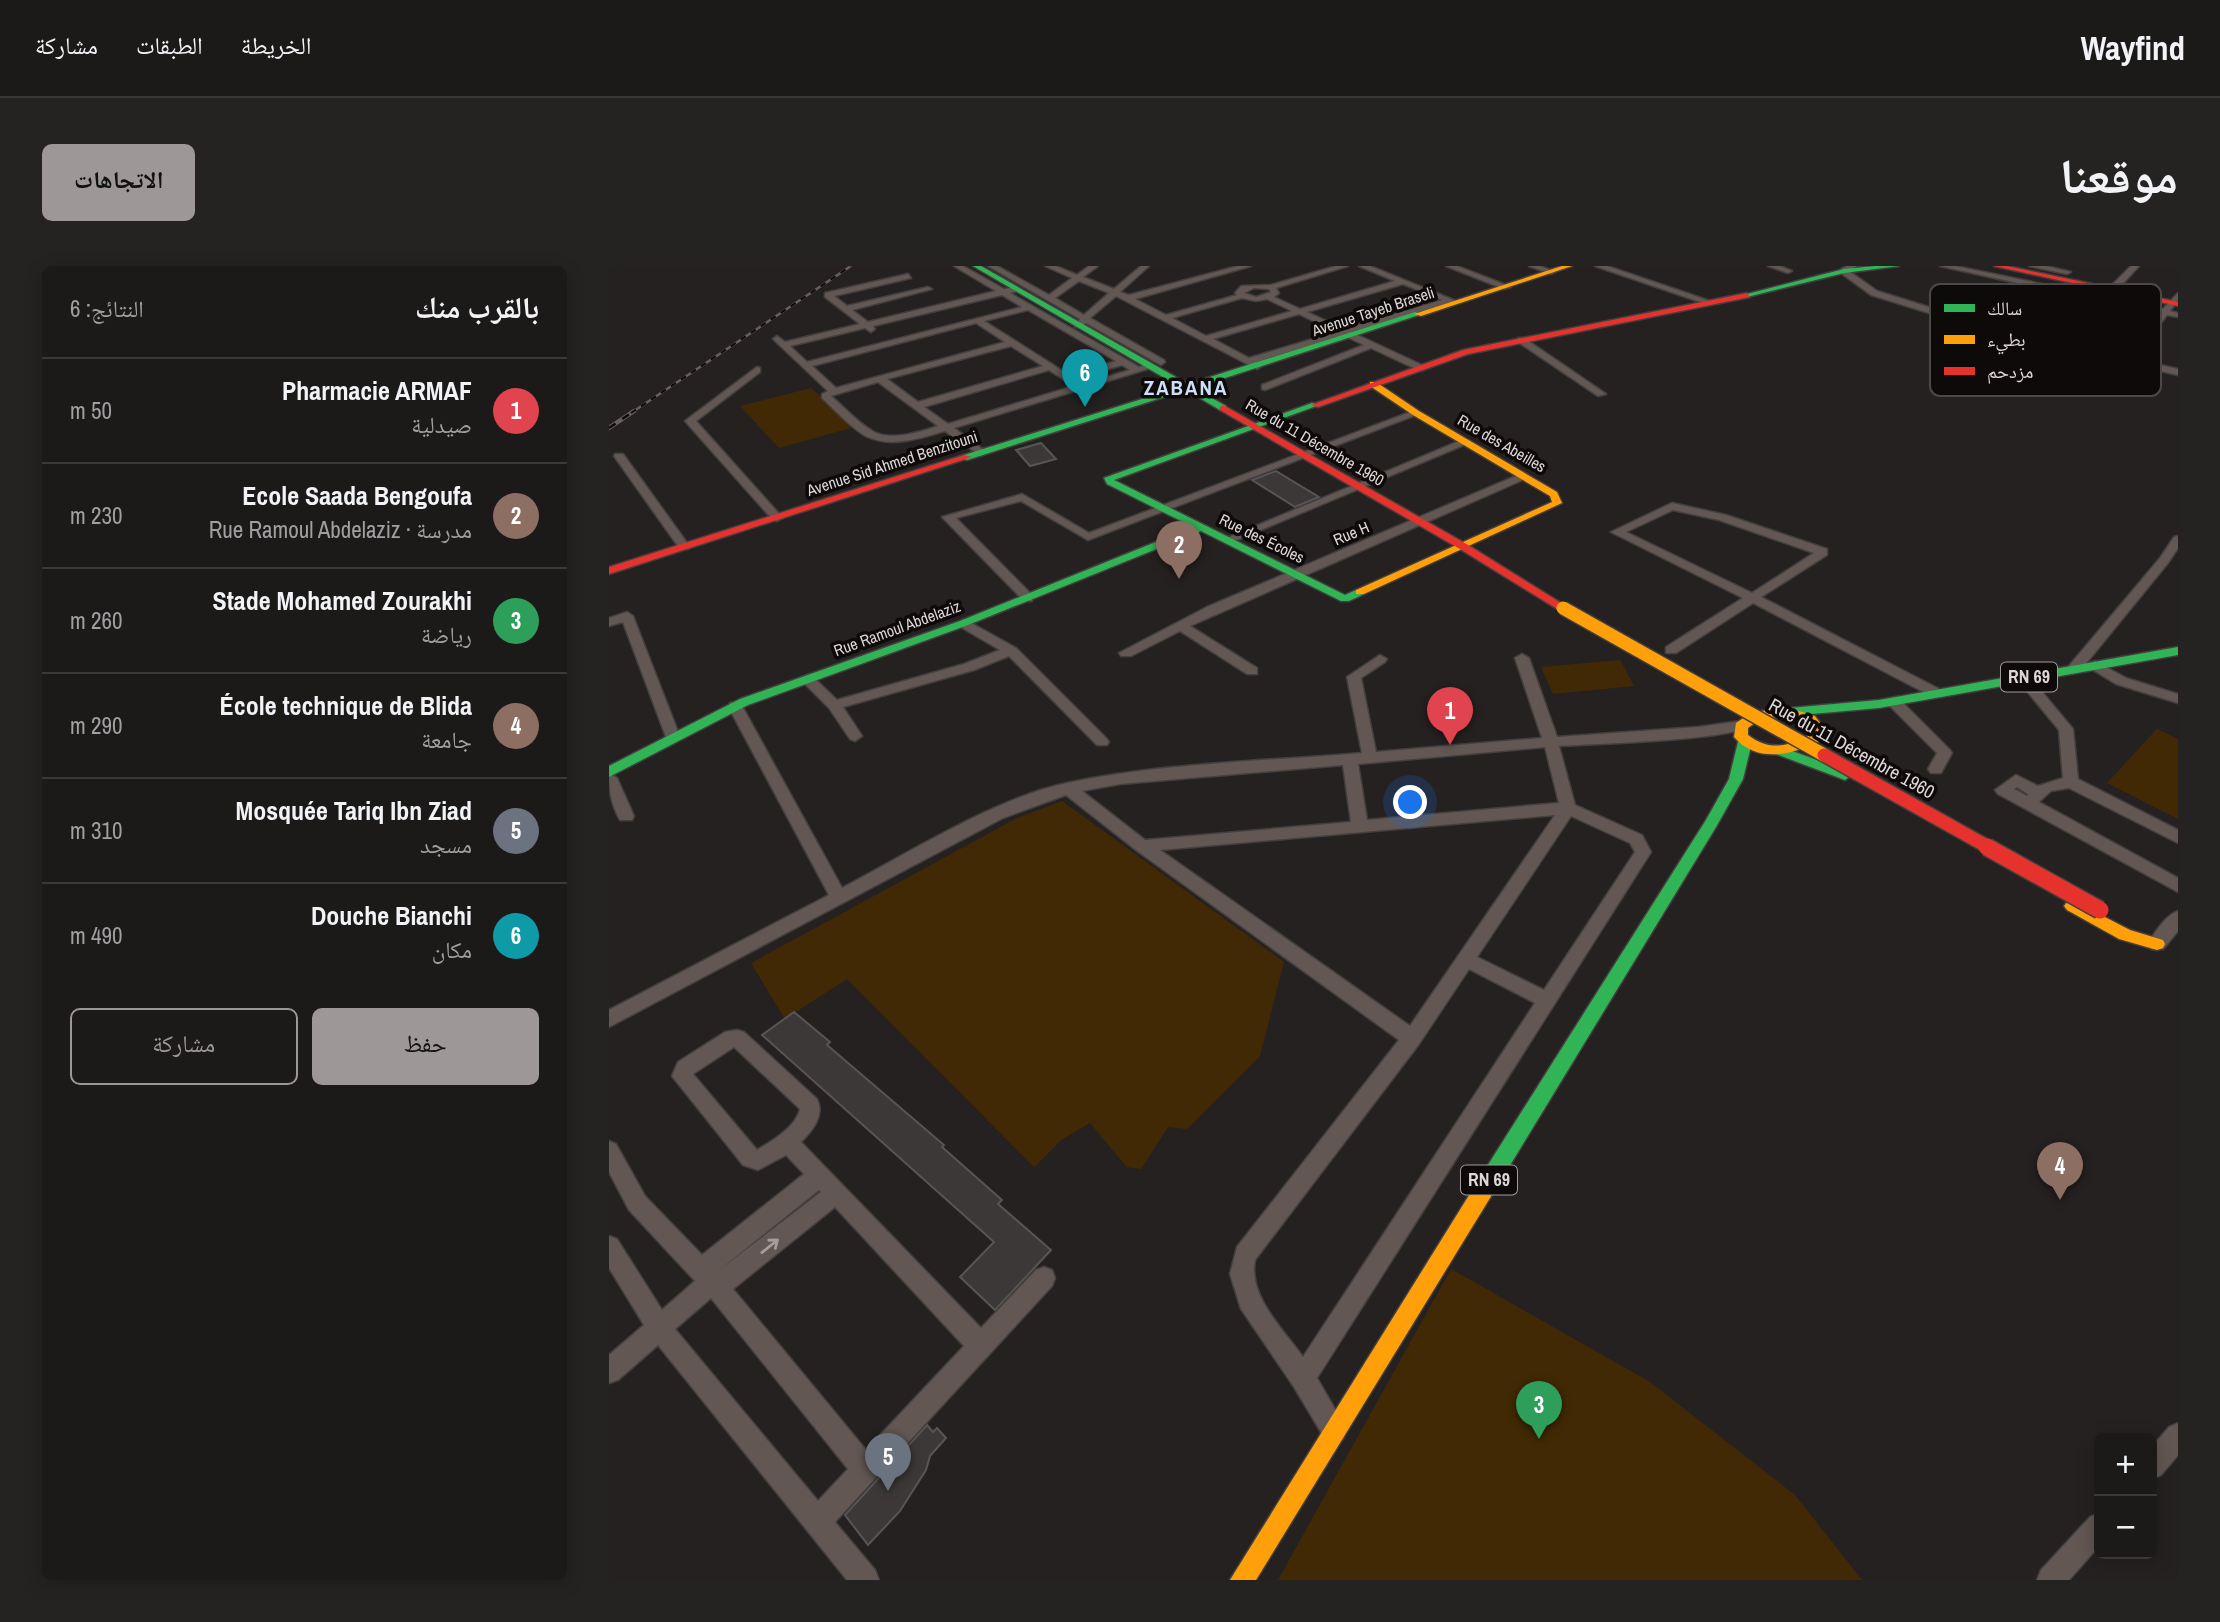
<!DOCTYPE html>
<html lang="ar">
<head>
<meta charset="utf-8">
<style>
  body { margin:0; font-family:"Archivo Narrow","Noto Naskh Arabic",sans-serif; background:#252222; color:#f1f3f6; direction:rtl }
  .controls { position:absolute; right:21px; bottom:21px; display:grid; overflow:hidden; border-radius:10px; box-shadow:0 4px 18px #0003 }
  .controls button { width:63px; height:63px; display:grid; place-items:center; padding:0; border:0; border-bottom:2px solid #3a3838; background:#1c1919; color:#f1f3f6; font:35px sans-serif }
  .you { position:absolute; left:802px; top:537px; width:24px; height:24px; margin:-18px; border:5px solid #fff; border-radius:50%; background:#1a73e8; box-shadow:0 0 0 10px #1a73e833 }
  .badge { display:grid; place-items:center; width:46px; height:46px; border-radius:50%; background:#9e9797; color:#fff; font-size:23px; font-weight:700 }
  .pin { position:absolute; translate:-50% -58px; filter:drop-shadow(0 2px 4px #0008) }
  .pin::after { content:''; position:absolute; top:37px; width:24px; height:21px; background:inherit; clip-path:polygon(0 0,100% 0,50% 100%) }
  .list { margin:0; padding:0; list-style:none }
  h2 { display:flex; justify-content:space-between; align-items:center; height:91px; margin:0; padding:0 28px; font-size:30px }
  h2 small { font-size:23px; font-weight:400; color:#a0a0a2 }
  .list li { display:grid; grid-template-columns:46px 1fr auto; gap:21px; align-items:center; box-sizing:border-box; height:105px; padding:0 28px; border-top:2px solid #3a3838 }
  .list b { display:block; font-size:26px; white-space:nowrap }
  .list p { margin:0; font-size:23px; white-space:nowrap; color:#a0a0a2 }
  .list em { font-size:23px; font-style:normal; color:#a0a0a2 }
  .actions { display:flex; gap:14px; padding:21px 28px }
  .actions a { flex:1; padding:16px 0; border:2px solid #9e9797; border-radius:10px; text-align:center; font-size:24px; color:#9e9797 }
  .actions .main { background:#9e9797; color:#111 }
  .map { position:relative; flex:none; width:1569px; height:1314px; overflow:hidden; direction:ltr; border-radius:10px }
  header { display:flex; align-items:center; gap:42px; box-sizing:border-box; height:98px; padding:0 35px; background:#1c1919; border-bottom:2px solid #3a3838 }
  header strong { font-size:33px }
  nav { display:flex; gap:38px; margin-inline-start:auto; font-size:24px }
  .intro { display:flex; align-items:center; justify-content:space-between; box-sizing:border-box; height:168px; padding:0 42px }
  h1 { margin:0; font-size:49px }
  .button { padding:18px 32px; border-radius:10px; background:#9e9797; color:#111; font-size:24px; font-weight:700 }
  main { display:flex; gap:42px; padding:0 42px }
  aside { flex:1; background:#1c1919; border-radius:10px; box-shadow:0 4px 18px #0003 }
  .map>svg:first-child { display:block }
  .green { fill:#422905 }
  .building { fill:#3c3838; stroke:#595555; stroke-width:2 }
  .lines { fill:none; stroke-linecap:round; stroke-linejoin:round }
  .street-casing { stroke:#433f3f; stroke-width:3 }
  .fast-casing { stroke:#433f3f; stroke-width:3 }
  .slow-casing { stroke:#433f3f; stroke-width:3 }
  .jam-casing { stroke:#433f3f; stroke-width:3 }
  .street { fill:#625752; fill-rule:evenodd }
  .fast { fill:#30b455; fill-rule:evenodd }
  .slow { fill:#ff9f0a; fill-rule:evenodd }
  .jam { fill:#e5322d; fill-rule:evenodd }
  .rail-far1-casing { stroke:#675f5d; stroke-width:2.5 }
  .rail-casing { stroke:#675f5d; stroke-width:4.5 }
  .rail-far1 { stroke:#0e0a09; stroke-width:2; stroke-dasharray:6; stroke-linecap:butt }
  .rail { stroke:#0e0a09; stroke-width:2.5; stroke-dasharray:8; stroke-linecap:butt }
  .slow-bridge-casing { stroke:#433f3f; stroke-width:16; stroke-linecap:butt }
  .jam-bridge-far1-casing { stroke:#433f3f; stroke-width:16; stroke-linecap:butt }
  .jam-bridge-casing { stroke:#433f3f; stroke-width:20; stroke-linecap:butt }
  .slow-bridge { stroke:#ff9f0a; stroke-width:13 }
  .jam-bridge-far1 { stroke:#e5322d; stroke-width:13 }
  .jam-bridge { stroke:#e5322d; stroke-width:17 }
  .oneway { stroke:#a69d9b }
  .labels { text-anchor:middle; stroke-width:7; stroke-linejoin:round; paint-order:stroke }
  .far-street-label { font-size:16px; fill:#ded7d7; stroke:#0e0a09 }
  .shield { fill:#0e0a09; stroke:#a09a99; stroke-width:2 }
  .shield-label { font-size:18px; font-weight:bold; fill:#ded7d7 }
  .street-label { font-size:19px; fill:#ded7d7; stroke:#0e0a09 }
  .far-district-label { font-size:21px; font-weight:bold; letter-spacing:2px; fill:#cce1f9; stroke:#0e0a09 }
  .key { fill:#0e0a09; stroke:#4c4847; stroke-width:2 }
  .key-label { font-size:19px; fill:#ded7d7 }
</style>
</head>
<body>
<header>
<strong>Wayfind</strong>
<nav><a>الخريطة</a><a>الطبقات</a><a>مشاركة</a></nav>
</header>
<div class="intro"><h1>موقعنا</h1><a class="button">الاتجاهات</a></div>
<main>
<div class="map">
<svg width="1569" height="1314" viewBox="0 0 1569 1314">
  <rect width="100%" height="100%" fill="#262121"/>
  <g class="green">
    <path d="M202,122L245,161L170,182L131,140Z"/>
    <path d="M1011,394L1025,420L944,428L932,401Z"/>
    <path d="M1548,463L1569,473V553L1498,517Z"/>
    <path d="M453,535L675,696L651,790L578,863L559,861L532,903L518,901L481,857L452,874L425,901L238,713L176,753L142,697L408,552Z"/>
    <path d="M842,1003L1041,1116L1186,1229L1253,1314H669Z"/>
  </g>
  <g class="building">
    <path d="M432,177L447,193L421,200L407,184Z"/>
    <path d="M667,205L710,231L686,241L643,214Z"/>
    <path d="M185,746L221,776L218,779L335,879L333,881L393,934L389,938L442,984L386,1044L351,1011L385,976L153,769Z"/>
    <path d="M318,1159L324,1166L328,1162L337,1172L321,1190L317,1204L291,1245L259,1279L236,1249Z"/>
  </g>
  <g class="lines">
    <defs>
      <g id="street">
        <path d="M345,0H354L395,23L409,21V25L401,27L530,101L540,98L545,101L345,162L376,185L377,187L372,190L336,165C313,172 282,182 259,171C245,165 225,143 213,132V128L219,125L164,73L168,70L176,76L251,58L216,31V27L299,8L302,12L225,30L238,40L319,21L323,23L243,44L259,56L387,25ZM393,29L413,41L198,96L181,80L256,62L262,66L266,63L264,60ZM419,44L507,95L460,109L375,55ZM367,57L396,76L227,122L203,100ZM402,80L434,100L309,136L278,113ZM513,99L521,104L474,118L466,113ZM440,104L465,120L339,158L315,141ZM269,116L329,160C311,166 283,175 265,166C250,158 235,141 222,130Z"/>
        <path d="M379,0H388L440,29L463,12L436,0H447L468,9L480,0H489L474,11L505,23L532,0H540L511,26L520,29L629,0H642L526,33L557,49L628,29L626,27L632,20L662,19L727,0H739L667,22L670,27L665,31L691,43L786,15L750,0H761L847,35L742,66L815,100V104H809L762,82L656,124L653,123V119L755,79L734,69L647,96L653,100L648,103L507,30L481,52L555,94L556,96L552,99L477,57L472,61H466L471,53ZM470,15L500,27L475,49L446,32ZM794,18L833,34L735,63L698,46ZM645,22L660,23L662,26L647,31L635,27ZM633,32L647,35L658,33L683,45L597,70L563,52ZM690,48L727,66L640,92L604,73Z"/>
        <path d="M837,0H848L902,21L895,23Z"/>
        <path d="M920,0H931L946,6L942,8Z"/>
        <path d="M986,0H998L1104,36L1097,38Z"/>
        <path d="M1159,0H1171L1183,5L1179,7Z"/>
        <path d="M1238,0H1248L1240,5L1268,25L1390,63L1452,77L1464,63L1461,60L1414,51L1329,23L1333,21L1418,47L1467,56L1472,63L1460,79L1516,91L1550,48L1331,0H1346L1554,43L1569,27V34L1561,45L1569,47V51L1558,49L1524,93L1569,103V109L1385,67L1262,29L1232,7V3Z"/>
        <path d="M1420,0H1437L1462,6L1458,8Z"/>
        <path d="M1522,0H1530L1506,26H1500V22Z"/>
        <path d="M909,72H915L997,128L989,130L909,76Z"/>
        <path d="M148,101L151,102V106L87,155L172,250L174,252L168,255L164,254L76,155Z"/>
        <path d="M804,145L812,147L479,274L412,235L347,252L423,329V335H415L333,251L413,228L480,267Z"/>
        <path d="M853,174L862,176L623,276L613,274Z"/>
        <path d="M6,188H14L81,281L79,283H71L5,190Z"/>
        <path d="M914,207L918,208V212L581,360L648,402V408H638L571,365L522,390H512L510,387L598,341Z"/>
        <path d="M1063,237L1117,249L1218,283V289L1152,331L1334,425V431H1324L1144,337L1067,387H1057V381L1134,332L1002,266ZM1064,244L1110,254L1205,287L1143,327L1017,266Z"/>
        <path d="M1569,270V282L1559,297L1470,406H1460V400L1551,292L1565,271Z"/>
        <path d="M18,346L24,350L71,471L69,474L64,476L57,471L14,356L0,360V352Z"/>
        <path d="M355,353L407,382L498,473L500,476L498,479H488L400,390L365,404L234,441L253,470L246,475L241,473L220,442L191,413L198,409L203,410L228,434L355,398L391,384L350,360L349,357Z"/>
        <path d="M913,388L920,392L948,471L1089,461L1132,455L1139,460C1126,474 979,478 950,480L966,539L1033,569L1042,586L708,1112L738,1164L734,1173L725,1177L716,1173L685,1121L632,1043L621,1008L628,981L790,774L527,584L457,529L394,552L0,761V744L220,629L119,440L121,437L126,436L133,440L233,622C300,587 386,532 458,517C552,497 658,495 753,487L738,411L771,389L778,393L776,396L752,412L767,486L933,472L906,392ZM936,481L950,537L758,554L749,498ZM734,499L742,556L536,574L473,525L511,518ZM946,549L801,760L551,584ZM962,550L1021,577L1026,586L935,724L868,691ZM860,703L926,737L694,1091C674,1063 639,1030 646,994L810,778Z"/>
        <path d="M1486,395L1517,412L1569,428V437L1507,418L1481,402L1479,399Z"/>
        <path d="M1414,408L1419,409L1464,463L1469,513L1569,564V577L1460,522L1442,525L1430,536L1569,612V626L1389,528L1386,524L1407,509L1429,520L1454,512L1450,464L1407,412ZM1408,521L1419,528L1418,530L1405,523Z"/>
        <path d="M1285,432L1290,433L1341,484L1343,487L1332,507H1322L1319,503L1328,487L1280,439V433Z"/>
        <path d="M0,507L8,512L25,550L23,554H11C2,538 0,525 0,507Z"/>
        <path d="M1569,645V665L1554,683H1542L1539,678C1545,667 1557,649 1569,645Z"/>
        <path d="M128,764L135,766L208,833C216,849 204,864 192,876L372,1062L427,1004L435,1001L443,1004L446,1012L443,1020L226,1256L266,1304L270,1314H238L49,1079L9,1114L0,1117V1089L35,1059L0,1002V970L8,973L53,1044L86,1015L20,944L0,906V875L7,878L36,930L93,989L195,908L177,889L149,904L134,899L63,810L69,796L116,766ZM125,781L191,843C187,861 163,875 148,884L84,808ZM210,924L212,926L109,1005ZM226,941L355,1080L257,1184L124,1023ZM102,1032L239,1203L209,1235L66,1063Z"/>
        <path d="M1569,1157V1189L1552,1209L1543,1213V1181L1560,1161Z"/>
        <path d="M1490,1247V1280L1460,1314H1428L1432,1304L1481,1251Z"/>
      </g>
      <g id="fast">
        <path d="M364,0H372L579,118L806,46L813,48L585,122L617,140V144H611L577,124L358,194L355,193V189L571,121Z"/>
        <path d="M1266,0H1290L1235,7L1138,31L1134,29L1235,3Z"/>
        <path d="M703,137L710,139L505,214L736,329L747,324H755V328L740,335H732L592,265L359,359L139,439L0,511V500L131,433L351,355L584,261L498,218L495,212Z"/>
        <path d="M1569,381V389L1270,442L1180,450L1174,446L1180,442L1270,434Z"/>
        <path d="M1136,472L1143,476L1134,513L1107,561L881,932L874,934L867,932L864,925L867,918L1097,554L1120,513L1129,476Z"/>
        <path d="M1172,481L1241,506L1243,509L1236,514L1167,488L1165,485Z"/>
      </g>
      <g id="slow">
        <path d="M953,0H963L812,50L805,48Z"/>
        <path d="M761,116H767L810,145L948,226L953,237L755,328H747V324L943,236L941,230L804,149L761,120Z"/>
        <path d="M1180,442L1206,450L1215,462L1212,474C1185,489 1148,498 1125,471L1127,457L1143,446ZM1179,450L1196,456L1201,462V469C1179,481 1159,485 1139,469V462L1151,453Z"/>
        <path d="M1463,634L1521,664L1554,674L1556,678L1554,682L1548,684L1510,673L1458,644L1455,640L1458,636Z"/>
        <path d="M874,916L881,918L884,925L881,932L647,1314H621L867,918Z"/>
      </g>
      <g id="jam">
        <path d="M1385,0H1398L1569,36V40Z"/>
        <path d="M1138,27L1141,31L859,88L709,141L702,139L854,84Z"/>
        <path d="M614,139L859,279L960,342L950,344L851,283L611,144L610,142Z"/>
        <path d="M355,189L363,191L0,308V301Z"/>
      </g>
    </defs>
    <use href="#street" class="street-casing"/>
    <use href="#fast" class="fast-casing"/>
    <use href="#slow" class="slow-casing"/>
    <use href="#jam" class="jam-casing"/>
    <use href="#street" class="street"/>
    <use href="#fast" class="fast"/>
    <use href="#slow" class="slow"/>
    <use href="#jam" class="jam"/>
    <defs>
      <path id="rail-far1" d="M22,147L242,0"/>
      <path id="rail" d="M0,162L25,145"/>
    </defs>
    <use href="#rail-far1" class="rail-far1-casing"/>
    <use href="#rail" class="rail-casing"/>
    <use href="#rail-far1" class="rail-far1"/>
    <use href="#rail" class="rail"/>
    <defs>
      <path id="slow-bridge" d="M954,342L1215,489"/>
      <path id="jam-bridge-far1" d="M1215,489L1381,582"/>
      <path id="jam-bridge" d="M1378,581L1491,644"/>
    </defs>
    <use href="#slow-bridge" class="slow-bridge-casing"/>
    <use href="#jam-bridge-far1" class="jam-bridge-far1-casing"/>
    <use href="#jam-bridge" class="jam-bridge-casing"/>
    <use href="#slow-bridge" class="slow-bridge"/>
    <use href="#jam-bridge-far1" class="jam-bridge-far1"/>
    <use href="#jam-bridge" class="jam-bridge"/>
  </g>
  <defs><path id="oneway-shaft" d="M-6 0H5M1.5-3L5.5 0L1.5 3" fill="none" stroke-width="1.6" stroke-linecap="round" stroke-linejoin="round" transform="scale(1.75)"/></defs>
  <use class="oneway" href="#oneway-shaft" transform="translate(161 980) rotate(-39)"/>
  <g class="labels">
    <g class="far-street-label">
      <text transform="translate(764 45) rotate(-18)" y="6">Avenue Tayeb Braseli</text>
      <text transform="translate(706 176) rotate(30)" y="6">Rue du 11 Décembre 1960</text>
      <text transform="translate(893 177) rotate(30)" y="6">Rue des Abeilles</text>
      <text transform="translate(283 197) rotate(-18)" y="6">Avenue Sid Ahmed Benzitouni</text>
      <text transform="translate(742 267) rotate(-23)" y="6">Rue H</text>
      <text transform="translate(653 272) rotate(26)" y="6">Rue des Écoles</text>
      <text transform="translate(288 362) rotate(-20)" y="6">Rue Ramoul Abdelaziz</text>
    </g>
    <g class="shield">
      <rect x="1392" y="396.5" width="56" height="29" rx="5"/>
      <rect x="852" y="899.5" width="56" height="29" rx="5"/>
    </g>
    <g class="shield-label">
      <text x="1420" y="417">RN 69</text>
      <text x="880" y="920">RN 69</text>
    </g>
    <g class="street-label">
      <text transform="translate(1243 482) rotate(29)" y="7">Rue du 11 Décembre 1960</text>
    </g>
    <g class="far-district-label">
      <text x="577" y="129">ZABANA</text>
    </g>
  </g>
  <rect x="1321" y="18" width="231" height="112" rx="10" class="key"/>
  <rect x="1335" y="38" width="31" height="8" fill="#30b455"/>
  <rect x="1335" y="69" width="31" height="9" fill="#ff9f0a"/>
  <rect x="1335" y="101" width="31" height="8" fill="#e5322d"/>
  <g class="key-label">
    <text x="1378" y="49">سالك</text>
    <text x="1378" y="80">بطيء</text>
    <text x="1378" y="112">مزدحم</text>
  </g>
</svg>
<div class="controls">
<button>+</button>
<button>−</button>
</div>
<div class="you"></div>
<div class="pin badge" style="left:841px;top:479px;background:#e0444e">1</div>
<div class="pin badge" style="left:570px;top:313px;background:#8d6e63">2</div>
<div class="pin badge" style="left:930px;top:1173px;background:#2e9e5b">3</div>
<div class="pin badge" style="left:1451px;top:934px;background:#8d6e63">4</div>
<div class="pin badge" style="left:279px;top:1225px;background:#6b7280">5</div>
<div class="pin badge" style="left:476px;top:141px;background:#0f9aa8">6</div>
</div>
<aside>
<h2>بالقرب منك<small>النتائج: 6</small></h2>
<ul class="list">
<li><span class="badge" style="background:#e0444e">1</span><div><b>Pharmacie ARMAF</b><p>صيدلية</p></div><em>50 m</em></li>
<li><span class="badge" style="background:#8d6e63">2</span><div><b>Ecole Saada Bengoufa</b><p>مدرسة · Rue Ramoul Abdelaziz</p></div><em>230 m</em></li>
<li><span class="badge" style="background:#2e9e5b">3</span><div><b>Stade Mohamed Zourakhi</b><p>رياضة</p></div><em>260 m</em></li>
<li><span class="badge" style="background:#8d6e63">4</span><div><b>École technique de Blida</b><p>جامعة</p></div><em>290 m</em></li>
<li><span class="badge" style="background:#6b7280">5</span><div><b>Mosquée Tariq Ibn Ziad</b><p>مسجد</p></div><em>310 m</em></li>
<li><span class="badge" style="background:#0f9aa8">6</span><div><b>Douche Bianchi</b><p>مكان</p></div><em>490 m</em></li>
</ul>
<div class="actions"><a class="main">حفظ</a><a>مشاركة</a></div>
</aside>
</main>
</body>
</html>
